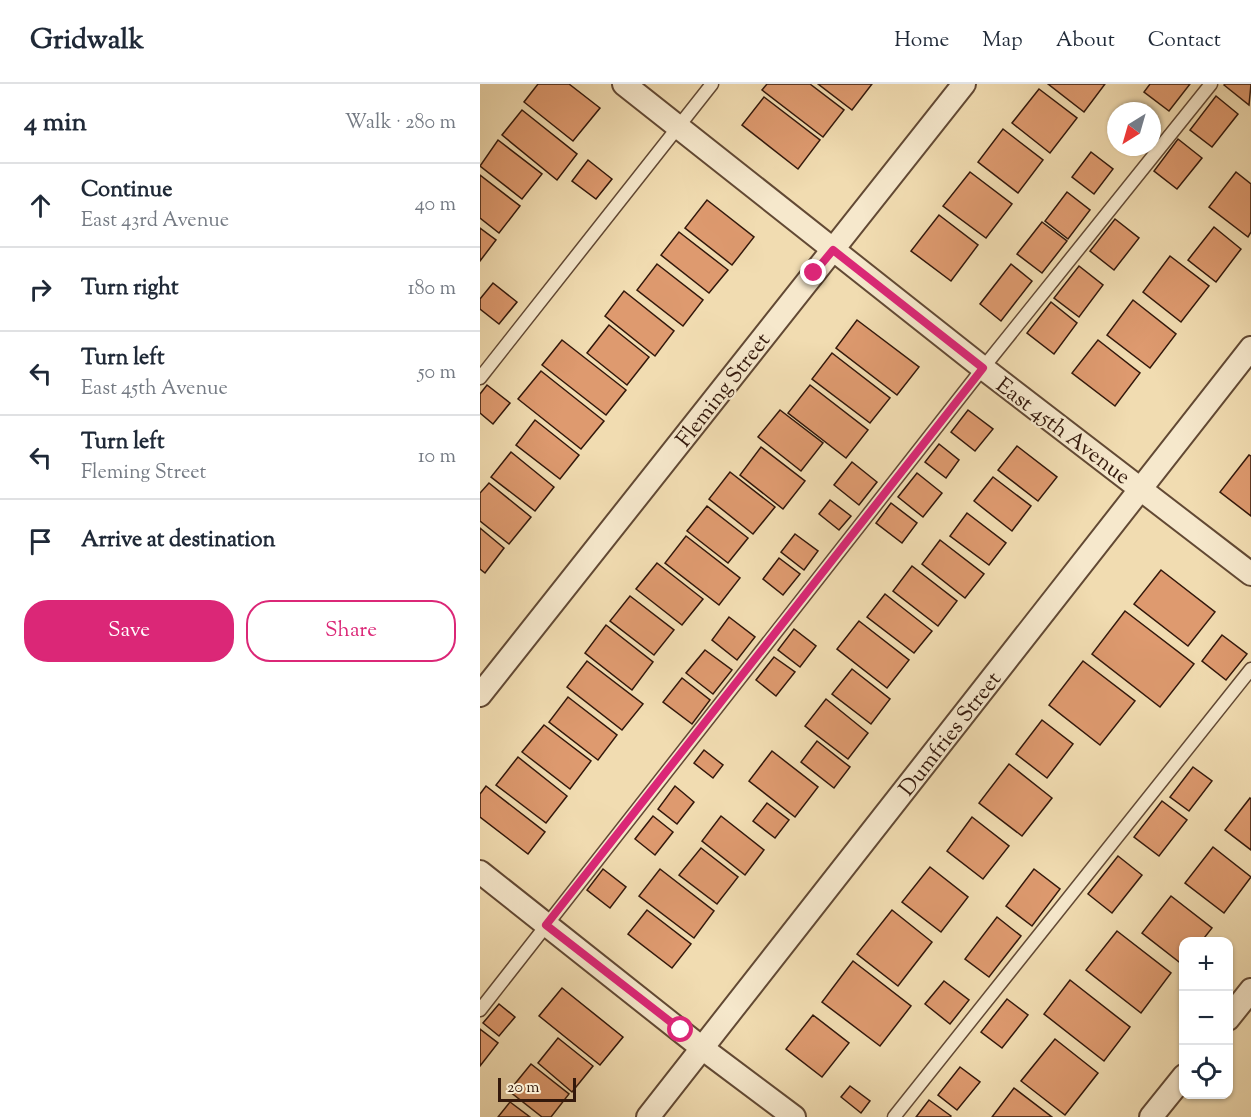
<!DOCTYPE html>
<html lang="en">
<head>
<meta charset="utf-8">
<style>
  body { margin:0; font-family:"Sorts Mill Goudy",serif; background:#f2f2f3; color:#1f2937 }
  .controls { position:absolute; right:18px; bottom:18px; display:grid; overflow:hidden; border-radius:12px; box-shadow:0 2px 4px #0004 }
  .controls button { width:54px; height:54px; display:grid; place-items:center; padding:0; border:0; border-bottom:2px solid #e0e1e3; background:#fff; color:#1f2937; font:30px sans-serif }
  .compass { position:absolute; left:627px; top:18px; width:54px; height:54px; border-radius:50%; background:#fff; box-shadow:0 2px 4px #0004; rotate:217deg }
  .scale { position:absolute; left:18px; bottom:15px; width:78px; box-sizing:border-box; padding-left:6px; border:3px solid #33180b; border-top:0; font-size:16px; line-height:21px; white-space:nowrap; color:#33180b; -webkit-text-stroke:4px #f6e8cc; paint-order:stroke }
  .stop { position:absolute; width:18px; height:18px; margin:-14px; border:4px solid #db2777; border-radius:50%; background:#fff }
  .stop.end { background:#db2777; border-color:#fff; box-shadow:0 2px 6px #0008 }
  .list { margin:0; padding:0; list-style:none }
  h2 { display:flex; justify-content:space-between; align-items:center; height:78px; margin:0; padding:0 24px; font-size:26px }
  h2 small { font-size:20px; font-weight:400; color:#747a83 }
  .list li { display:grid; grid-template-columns:39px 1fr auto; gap:18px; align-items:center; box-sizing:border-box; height:84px; padding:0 24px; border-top:2px solid #e0e1e3 }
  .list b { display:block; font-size:22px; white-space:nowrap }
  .list p { margin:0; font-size:20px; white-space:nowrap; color:#747a83 }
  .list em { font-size:20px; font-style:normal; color:#747a83 }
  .actions { display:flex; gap:12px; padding:18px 24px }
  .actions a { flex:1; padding:14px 0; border:2px solid #db2777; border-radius:24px; text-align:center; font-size:21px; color:#db2777 }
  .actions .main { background:#db2777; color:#fff }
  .icon { flex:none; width:33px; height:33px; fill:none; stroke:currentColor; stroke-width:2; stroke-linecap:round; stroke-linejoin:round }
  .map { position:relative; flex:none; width:771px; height:1033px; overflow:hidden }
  header { display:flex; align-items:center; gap:36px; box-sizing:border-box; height:84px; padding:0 30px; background:#fff; border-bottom:2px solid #e0e1e3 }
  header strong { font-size:28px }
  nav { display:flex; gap:33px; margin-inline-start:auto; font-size:21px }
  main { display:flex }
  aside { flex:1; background:#fff }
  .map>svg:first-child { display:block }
  .building { fill:#de9a6f; stroke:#33180b; stroke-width:1.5 }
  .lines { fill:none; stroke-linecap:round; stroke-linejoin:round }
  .lane-casing { stroke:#624934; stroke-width:15 }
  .street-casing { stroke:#624934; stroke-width:26 }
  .lane { stroke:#f6e8cc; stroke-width:12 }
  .street { stroke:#f6e8cc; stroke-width:22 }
  .route { stroke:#db2777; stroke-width:8 }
  .labels { text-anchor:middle; stroke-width:4.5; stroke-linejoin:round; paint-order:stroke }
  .street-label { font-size:22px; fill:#33180b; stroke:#f6e8cc }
</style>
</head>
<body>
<header>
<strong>Gridwalk</strong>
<nav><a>Home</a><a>Map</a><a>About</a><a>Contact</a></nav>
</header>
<main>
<aside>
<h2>4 min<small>Walk · 280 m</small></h2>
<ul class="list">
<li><svg class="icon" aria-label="ahead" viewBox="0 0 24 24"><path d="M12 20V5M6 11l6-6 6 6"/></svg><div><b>Continue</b><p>East 43rd Avenue</p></div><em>40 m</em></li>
<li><svg class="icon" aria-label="right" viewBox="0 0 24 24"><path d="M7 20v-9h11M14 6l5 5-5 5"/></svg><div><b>Turn right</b></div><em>180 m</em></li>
<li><svg class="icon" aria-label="left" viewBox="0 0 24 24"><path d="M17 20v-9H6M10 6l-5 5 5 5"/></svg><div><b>Turn left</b><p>East 45th Avenue</p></div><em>50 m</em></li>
<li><svg class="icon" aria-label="left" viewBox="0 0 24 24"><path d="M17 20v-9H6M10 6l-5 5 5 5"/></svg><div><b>Turn left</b><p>Fleming Street</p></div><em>10 m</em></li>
<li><svg class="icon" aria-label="arrive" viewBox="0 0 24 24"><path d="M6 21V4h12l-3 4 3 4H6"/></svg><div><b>Arrive at destination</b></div></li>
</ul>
<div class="actions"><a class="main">Save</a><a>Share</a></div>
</aside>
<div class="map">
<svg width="771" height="1033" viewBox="0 0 771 1033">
  <rect width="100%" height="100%" fill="#f1dcb1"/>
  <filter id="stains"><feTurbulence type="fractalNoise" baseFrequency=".00333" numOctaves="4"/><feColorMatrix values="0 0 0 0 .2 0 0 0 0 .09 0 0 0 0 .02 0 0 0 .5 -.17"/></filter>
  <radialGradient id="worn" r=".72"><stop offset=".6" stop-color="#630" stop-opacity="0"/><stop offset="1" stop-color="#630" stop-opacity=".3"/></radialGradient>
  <g class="building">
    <path d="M58,0H89L120,24L93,57L44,18Z"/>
    <path d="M287,0H330L364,26L343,53L282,6Z"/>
    <path d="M338,0H392L372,26Z"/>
    <path d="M568,0H625L604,28Z"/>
    <path d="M670,0H710L689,27L664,8Z"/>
    <path d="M745,0H771L769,21L744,1Z"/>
    <path d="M559,5L597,34L570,69L532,39Z"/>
    <path d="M736,12L758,30L732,63L710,46Z"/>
    <path d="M284,13L340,56L318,85L262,41Z"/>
    <path d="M42,26L97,70L77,96L22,51Z"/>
    <path d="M523,45L563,76L538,109L498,78Z"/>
    <path d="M698,55L722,74L697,105L674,87Z"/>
    <path d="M18,56L62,90L42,115L0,82Z"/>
    <path d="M611,68L633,85L614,110L592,93Z"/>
    <path d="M108,76L132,95L116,115L92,97Z"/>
    <path d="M490,88L532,120L506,154L463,122Z"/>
    <path d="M756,88L771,100V148L768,153L729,123Z"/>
    <path d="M0,91L40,122L19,149L0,134Z"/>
    <path d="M587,108L610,126L588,155L565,137Z"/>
    <path d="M227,116L274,153L252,181L205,144Z"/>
    <path d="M459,131L498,161L471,197L431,167Z"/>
    <path d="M635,135L659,154L634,186L610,167Z"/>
    <path d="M562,138L587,157L562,189L537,170Z"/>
    <path d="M734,143L761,165L736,198L708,176Z"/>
    <path d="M0,144L16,156L0,177Z"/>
    <path d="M199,148L248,186L229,209L181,171Z"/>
    <path d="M690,172L729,202L701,238L663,208Z"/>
    <path d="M177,180L223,216L203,242L157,206Z"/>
    <path d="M531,180L552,197L521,237L500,220Z"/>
    <path d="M599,182L623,201L599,233L574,214Z"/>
    <path d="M13,199L37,218L19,240L0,225V215Z"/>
    <path d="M144,207L194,247L175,272L125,232Z"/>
    <path d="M653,216L696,250L670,284L627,251Z"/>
    <path d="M571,218L597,239L574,270L547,249Z"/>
    <path d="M377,236L439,283L417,311L356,264Z"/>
    <path d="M129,241L169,273L147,301L107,269Z"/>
    <path d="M82,256L146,306L126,331L62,281Z"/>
    <path d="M618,256L660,289L635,322L592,289Z"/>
    <path d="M352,269L410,314L390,339L332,295Z"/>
    <path d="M61,287L124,337L101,365L38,315Z"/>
    <path d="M7,301L30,319L13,340L0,329V310Z"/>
    <path d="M330,301L388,346L366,374L308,329Z"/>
    <path d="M300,326L343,359L321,387L278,353Z"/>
    <path d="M488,326L513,345L495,367L471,348Z"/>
    <path d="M55,336L99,371L80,395L36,361Z"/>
    <path d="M459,360L479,376L466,394L445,378Z"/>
    <path d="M537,362L577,393L558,417L518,386Z"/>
    <path d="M281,363L325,397L303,425L260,391Z"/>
    <path d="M31,368L74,403L55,427L11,393Z"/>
    <path d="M769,371L771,372V432L740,408Z"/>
    <path d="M372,378L397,398L379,421L354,401Z"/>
    <path d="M250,388L295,423L273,450L229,415Z"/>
    <path d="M437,389L462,409L443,433L418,413Z"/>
    <path d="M513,393L551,422L532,447L494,417Z"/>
    <path d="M9,399L51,433L29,460L0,437V409Z"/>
    <path d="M350,416L371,432L359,446L339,430Z"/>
    <path d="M411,419L437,439L422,459L396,439Z"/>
    <path d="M227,422L268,454L248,479L207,447Z"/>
    <path d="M487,429L526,459L509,481L470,452Z"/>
    <path d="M0,444L24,464L5,489L0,485Z"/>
    <path d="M315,450L338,467L324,486L301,468Z"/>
    <path d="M206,452L260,494L239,521L185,479Z"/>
    <path d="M460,456L504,490L485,514L442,480Z"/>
    <path d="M299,474L320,490L303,511L283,495Z"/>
    <path d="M177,479L223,515L202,541L156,505Z"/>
    <path d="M432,482L477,517L458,542L413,507Z"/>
    <path d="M681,486L735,528L708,562L654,520Z"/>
    <path d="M405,510L452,547L434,569L387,533Z"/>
    <path d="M150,512L194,546L174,571L130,537Z"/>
    <path d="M645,527L714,580L680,623L612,570Z"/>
    <path d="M249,533L275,553L257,576L232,556Z"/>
    <path d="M379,537L429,576L407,604L357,565Z"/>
    <path d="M126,541L173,578L152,606L105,569Z"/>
    <path d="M314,545L336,562L320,583L298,566Z"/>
    <path d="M742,551L767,570L746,596L722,577Z"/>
    <path d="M225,566L252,586L233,610L206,589Z"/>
    <path d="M294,573L315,588L296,612L276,596Z"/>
    <path d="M107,577L163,620L142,646L87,603Z"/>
    <path d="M603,577L655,617L620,661L569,621Z"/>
    <path d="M372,585L410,615L391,640L352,610Z"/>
    <path d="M202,594L230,616L212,640L183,618Z"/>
    <path d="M88,613L137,651L118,676L69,638Z"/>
    <path d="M346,615L388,649L368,675L325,642Z"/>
    <path d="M562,636L593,660L567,694L536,670Z"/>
    <path d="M64,641L111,677L90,705L42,668Z"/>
    <path d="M337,657L370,683L354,704L321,678Z"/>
    <path d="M224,666L243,681L233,694L214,679Z"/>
    <path d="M292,667L338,703L315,733L269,697Z"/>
    <path d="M38,673L87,712L66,739L16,701Z"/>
    <path d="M529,680L572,714L542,752L499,719Z"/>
    <path d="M713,683L732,697L709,727L690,713Z"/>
    <path d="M6,702L65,748L48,770L0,733V710Z"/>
    <path d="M195,702L214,718L197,740L178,725Z"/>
    <path d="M770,714L771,715V766L745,746Z"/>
    <path d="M682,717L707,736L679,772L654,753Z"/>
    <path d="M287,719L309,736L295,754L273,737Z"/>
    <path d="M173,732L193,748L175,771L155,755Z"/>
    <path d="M241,732L284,766L265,791L222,757Z"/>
    <path d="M492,733L529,762L503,795L467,767Z"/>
    <path d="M733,763L771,793L744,829L705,799Z"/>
    <path d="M221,764L258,793L237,820L199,791Z"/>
    <path d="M638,772L662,791L632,829L608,810Z"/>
    <path d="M450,783L488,813L461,848L422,818Z"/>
    <path d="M123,785L146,803L130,824L107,806Z"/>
    <path d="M180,785L234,827L214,854L159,812Z"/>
    <path d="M554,785L580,805L552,842L526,822Z"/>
    <path d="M691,812L732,844L721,858H704L703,881L662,849Z"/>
    <path d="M167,826L211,860L192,884L148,850Z"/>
    <path d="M412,826L452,858L418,902L377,870Z"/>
    <path d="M517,833L541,852L509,893L485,875Z"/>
    <path d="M637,847L691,889L661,929L606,886Z"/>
    <path d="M373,877L431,922L400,962L342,918Z"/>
    <path d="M590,896L650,943L624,977L564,930Z"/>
    <path d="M464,897L489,916L470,940L445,920Z"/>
    <path d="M82,904L143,953L120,981L59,932Z"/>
    <path d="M527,915L548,931L522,964L501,948Z"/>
    <path d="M19,920L35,933L19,952L3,939Z"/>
    <path d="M333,931L369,959L342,993L306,965Z"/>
    <path d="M0,945L18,959L0,982Z"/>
    <path d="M78,954L113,982L92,1008L58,979Z"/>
    <path d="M575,955L618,989L585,1031L541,997Z"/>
    <path d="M51,980L89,1010L71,1033H62L29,1007Z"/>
    <path d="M480,983L500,998L477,1026L458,1011Z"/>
    <path d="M370,1002L390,1017L381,1029L361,1013Z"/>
    <path d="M534,1004L572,1033H512Z"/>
    <path d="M449,1016L471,1032L470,1033H436Z"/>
    <path d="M30,1018L50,1033H18Z"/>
  </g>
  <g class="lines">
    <defs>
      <g id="lane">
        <path d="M0,294L232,0"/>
        <path d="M0,926L503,284L731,0"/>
        <path d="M414,1033L771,585"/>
      </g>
      <g id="street">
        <path d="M144,0L503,284L771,490"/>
        <path d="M0,611L484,0"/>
        <path d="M0,788L222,964L314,1033"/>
        <path d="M748,935L771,906"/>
        <path d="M168,1033L771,264"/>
        <path d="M671,1033L704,992"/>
      </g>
    </defs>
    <use href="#lane" class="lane-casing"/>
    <use href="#street" class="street-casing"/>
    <use href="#lane" class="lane"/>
    <use href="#street" class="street"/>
  </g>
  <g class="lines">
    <path class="route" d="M201,946L66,841L503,284L353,166L334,189"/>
  </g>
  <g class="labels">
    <g class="street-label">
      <text transform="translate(242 305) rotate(-52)" y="8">Fleming Street</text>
      <text transform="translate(584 346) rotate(37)" y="8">East 45th Avenue</text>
      <text transform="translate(469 649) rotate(-52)" y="8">Dumfries Street</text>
    </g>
  </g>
  <rect width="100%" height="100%" filter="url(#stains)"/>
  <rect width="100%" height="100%" fill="url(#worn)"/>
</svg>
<div class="controls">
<button>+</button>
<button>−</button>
<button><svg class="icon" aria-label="locate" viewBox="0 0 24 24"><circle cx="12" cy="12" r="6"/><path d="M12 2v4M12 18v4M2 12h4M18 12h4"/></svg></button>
</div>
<svg class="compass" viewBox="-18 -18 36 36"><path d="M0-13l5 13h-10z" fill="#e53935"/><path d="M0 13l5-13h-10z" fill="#747a83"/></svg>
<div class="scale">20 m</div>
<div class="stop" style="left:201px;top:946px"></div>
<div class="stop end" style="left:334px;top:189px"></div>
</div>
</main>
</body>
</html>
